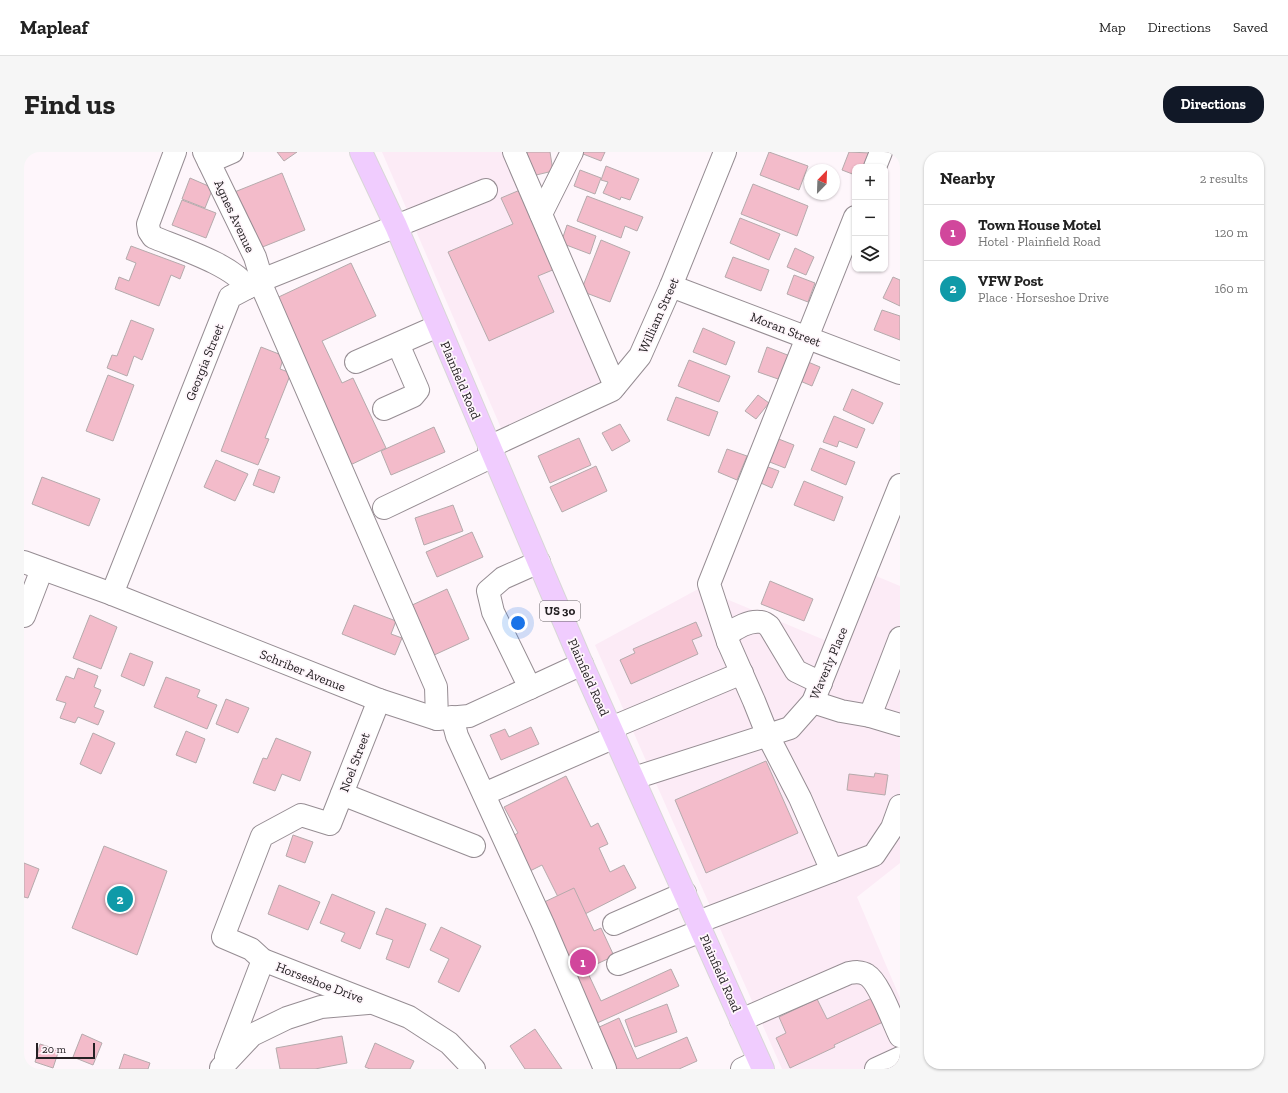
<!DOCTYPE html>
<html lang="en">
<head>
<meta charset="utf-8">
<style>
  body { margin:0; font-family:"Zilla Slab",serif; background:#f6f6f6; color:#222 }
  .controls { position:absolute; right:12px; top:12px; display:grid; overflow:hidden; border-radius:8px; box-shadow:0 1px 3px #0004 }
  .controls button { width:36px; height:36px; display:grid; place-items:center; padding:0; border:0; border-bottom:1px solid #e0e0e0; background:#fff; color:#222; font:20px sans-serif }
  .compass { position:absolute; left:780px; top:12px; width:36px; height:36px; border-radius:50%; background:#fff; box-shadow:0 1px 3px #0004; rotate:23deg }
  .scale { position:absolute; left:12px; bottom:10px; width:59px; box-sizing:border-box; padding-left:4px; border:2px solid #242023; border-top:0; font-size:11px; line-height:14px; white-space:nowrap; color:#242023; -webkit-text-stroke:3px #fef6fb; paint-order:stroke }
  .you { position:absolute; left:494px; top:471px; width:14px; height:14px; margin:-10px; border:3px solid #fff; border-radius:50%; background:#1a73e8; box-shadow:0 0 0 6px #1a73e833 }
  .badge { display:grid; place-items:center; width:26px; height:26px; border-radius:50%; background:#111827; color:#fff; font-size:13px; font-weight:700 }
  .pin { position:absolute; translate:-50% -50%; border:2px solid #fff; box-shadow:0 1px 4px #0006 }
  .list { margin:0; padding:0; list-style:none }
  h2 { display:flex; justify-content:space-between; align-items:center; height:52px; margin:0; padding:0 16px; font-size:17px }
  h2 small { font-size:13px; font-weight:400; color:#767676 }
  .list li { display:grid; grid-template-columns:26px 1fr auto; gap:12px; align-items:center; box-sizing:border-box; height:56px; padding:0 16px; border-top:1px solid #e0e0e0 }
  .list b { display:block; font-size:15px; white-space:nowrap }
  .list p { margin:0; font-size:13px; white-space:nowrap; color:#767676 }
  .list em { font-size:13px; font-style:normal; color:#767676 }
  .icon { flex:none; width:22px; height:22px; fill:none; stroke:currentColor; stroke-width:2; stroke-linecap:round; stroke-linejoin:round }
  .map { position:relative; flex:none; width:876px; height:917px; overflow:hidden; border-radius:16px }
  header { display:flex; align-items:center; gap:24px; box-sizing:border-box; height:56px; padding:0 20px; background:#fff; border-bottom:1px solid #e0e0e0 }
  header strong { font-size:19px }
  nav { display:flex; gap:22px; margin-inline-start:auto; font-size:14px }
  .intro { display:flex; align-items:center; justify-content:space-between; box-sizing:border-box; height:96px; padding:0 24px }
  h1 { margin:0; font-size:28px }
  .button { padding:10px 18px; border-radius:16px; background:#111827; color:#fff; font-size:14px; font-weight:700 }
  main { display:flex; gap:24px; padding:0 24px }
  aside { flex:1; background:#fff; border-radius:16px; box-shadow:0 1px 3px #0004 }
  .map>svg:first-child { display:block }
  .built { fill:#fcebf6 }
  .building { fill:#f3bbca; stroke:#b5aaac }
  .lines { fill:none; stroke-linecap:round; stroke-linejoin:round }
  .minor-casing { stroke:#968d93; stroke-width:24 }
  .major-casing { stroke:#d8d7d7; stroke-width:24 }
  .minor { stroke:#fff; stroke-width:22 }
  .major { stroke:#f0ccfe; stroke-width:22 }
  .labels { text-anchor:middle; stroke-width:3.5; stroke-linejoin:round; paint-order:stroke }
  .shield { fill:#fef6fb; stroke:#656064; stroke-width:1 }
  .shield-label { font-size:12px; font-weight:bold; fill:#242023 }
  .street-label { font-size:13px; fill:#242023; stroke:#fef6fb }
</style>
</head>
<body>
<header>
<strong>Mapleaf</strong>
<nav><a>Map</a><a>Directions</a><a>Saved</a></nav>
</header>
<div class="intro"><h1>Find us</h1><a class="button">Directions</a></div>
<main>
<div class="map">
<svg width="876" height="917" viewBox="0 0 876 917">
  <rect width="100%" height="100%" fill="#fef6fb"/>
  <g class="built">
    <path d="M358,0H482L580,228L477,276Z"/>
    <path d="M852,424L876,434V711L833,745L876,846V917H758L571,493L676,436L822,497Z"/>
  </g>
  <g class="building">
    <path d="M253,0H273L260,9Z"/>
    <path d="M503,0H526L529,19L508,24Z"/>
    <path d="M554,0H581L577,9Z"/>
    <path d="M745,0L784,14L775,38L736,23Z"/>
    <path d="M825,0L846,1L841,15H831V23L818,18Z"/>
    <path d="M582,14L615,27L606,48L597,45L596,48L579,41L584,30L577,28Z"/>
    <path d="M556,18L577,26L571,42L550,34Z"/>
    <path d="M258,21L281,78L226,100L203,43Z"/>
    <path d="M166,26L189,36L181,56L158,47Z"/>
    <path d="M729,32L784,54L773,84L717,62Z"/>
    <path d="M496,38L531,117L514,124L530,160L465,189L424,100L489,72L477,46Z"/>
    <path d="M563,44L619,65L613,79L601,74L597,86L553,69Z"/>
    <path d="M158,48L192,61L182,86L148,73Z"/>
    <path d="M716,66L756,82L745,108L706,91Z"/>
    <path d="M543,73L572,84L566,102L537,91Z"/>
    <path d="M577,88L606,100L586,150L557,139Z"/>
    <path d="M107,94L161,114L156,127L147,123L135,154L91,137L95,125L105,129L112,111L102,107Z"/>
    <path d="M771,96L790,105L782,123L763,115Z"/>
    <path d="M709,105L745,118L737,139L701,125Z"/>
    <path d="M327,111L352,164L298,189L318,231L329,226L362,296L322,315L244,150Z"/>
    <path d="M770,123L791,131L784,150L763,142Z"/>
    <path d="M869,125L876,128V154L859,146Z"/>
    <path d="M858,158L876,164V188L850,178Z"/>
    <path d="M107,168L130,177L118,208L110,204L103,224L83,216L88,203L93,204Z"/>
    <path d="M679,176L711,190L702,213L669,200Z"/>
    <path d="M237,195L260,204L256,217L267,221L241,286L245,287L234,313L197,299Z"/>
    <path d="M743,195L766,204L757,228L734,220Z"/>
    <path d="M777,207L796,215L788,234L769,226Z"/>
    <path d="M665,208L706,224L695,250L654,234Z"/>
    <path d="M84,223L110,233L89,289L62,279Z"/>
    <path d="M828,237L859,251L849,272L819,258Z"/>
    <path d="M734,243L745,251L732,267L721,259Z"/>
    <path d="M652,245L694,260L685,284L643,268Z"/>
    <path d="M810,264L841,277L833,296L815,289L813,295L799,290Z"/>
    <path d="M596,272L606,289L588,299L578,281Z"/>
    <path d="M410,275L421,300L367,323L357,299Z"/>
    <path d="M747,284L770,293L761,316L738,307Z"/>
    <path d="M555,286L567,313L526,331L514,304Z"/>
    <path d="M796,296L831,310L822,333L787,318Z"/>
    <path d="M703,297L723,304L713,328L694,320Z"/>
    <path d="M192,308L224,322L211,349L180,335Z"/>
    <path d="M736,312L755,319L748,336L730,328Z"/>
    <path d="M572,314L583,339L538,360L526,335Z"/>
    <path d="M235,317L256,325L250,341L229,333Z"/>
    <path d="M18,325L76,347L65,374L8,352Z"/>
    <path d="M780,329L819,345L810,369L770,353Z"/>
    <path d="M429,353L439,379L400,393L391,366Z"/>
    <path d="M448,380L459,405L413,425L402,400Z"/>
    <path d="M746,429L789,447L780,469L737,452Z"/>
    <path d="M423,437L445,487L408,504L386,454Z"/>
    <path d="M330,453L372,469L367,482L378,486L371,503L318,482Z"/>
    <path d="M66,463L93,475L77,517L49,506Z"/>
    <path d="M672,470L678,484L668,488L674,502L607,532L596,508L611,501L609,497Z"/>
    <path d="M106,501L129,510L120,534L97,524Z"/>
    <path d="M54,516L74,524L70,535L77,538L70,555L80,559L74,573L54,565L51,571L36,566L42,551L32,548L42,524L50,527Z"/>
    <path d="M142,525L176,538L173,545L193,553L183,577L130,555Z"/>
    <path d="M202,547L225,556L214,581L192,572Z"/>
    <path d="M507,575L515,592L477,608L466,583L481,577L485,585Z"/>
    <path d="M162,579L181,587L172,611L152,603Z"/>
    <path d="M69,581L91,591L77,622L56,612Z"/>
    <path d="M252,586L287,600L276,629L258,622L251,639L229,631L239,606L243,607Z"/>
    <path d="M742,609L774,681L682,721L651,648Z"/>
    <path d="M851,621L864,623L861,643L823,638L825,622L850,625Z"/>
    <path d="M542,624L567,675L574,671L584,692L575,696L586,720L600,713L612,736L559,763L547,739L534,745L518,713L502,721L485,686L494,681L480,655Z"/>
    <path d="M269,683L289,690L281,711L262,704Z"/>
    <path d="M80,694L143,719L113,803L48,776Z"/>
    <path d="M0,711L15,717L4,746L0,745Z"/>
    <path d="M255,733L296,750L284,778L244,762Z"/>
    <path d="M550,736L570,779L577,776L590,804L562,817L577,849L647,817L655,834L571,872L516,752Z"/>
    <path d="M308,742L351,760L336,797L317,789L321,781L296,771Z"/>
    <path d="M362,756L402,772L385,816L362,807L369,788L352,782Z"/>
    <path d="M417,775L457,794L435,840L414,830L425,807L406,798Z"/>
    <path d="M848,846L859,870L810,893L811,895L766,916L752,886L762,881L755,865L793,847L803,867Z"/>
    <path d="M643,852L653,880L611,895L601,868Z"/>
    <path d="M595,866L613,907L663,885L673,909L655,917H589L571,877Z"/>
    <path d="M511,877L538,917H501L486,894Z"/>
    <path d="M58,882L78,891L69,913L49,905Z"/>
    <path d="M318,884L323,911L291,917H256L252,896Z"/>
    <path d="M351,891L390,909L386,917H346L341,915Z"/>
    <path d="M16,892L35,898L29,916L11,910Z"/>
    <path d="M100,902L126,911L124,917H95Z"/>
  </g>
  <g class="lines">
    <defs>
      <g id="minor">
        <path d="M151,0L124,72L125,79L129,85C153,95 212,114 223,136"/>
        <path d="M180,0L231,105L238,128"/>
        <path d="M490,0L591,234"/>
        <path d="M185,10L208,0"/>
        <path d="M851,15L857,0"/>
        <path d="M517,62L548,0"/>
        <path d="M236,130L412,535L413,567"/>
        <path d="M647,134L876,221"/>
        <path d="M332,210L414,174"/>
        <path d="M360,257L389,244L394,238L374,192"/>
        <path d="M465,295L588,238L616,204L647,134L701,0"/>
        <path d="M360,356L469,304"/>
        <path d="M0,410L88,442L355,548L413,567L445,564L558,512"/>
        <path d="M88,442L206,145L238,128L462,38"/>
        <path d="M0,464L18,417"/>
        <path d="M704,490L685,432L831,65"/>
        <path d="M797,531L772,519L745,474C743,473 740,470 737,470C726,468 711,476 704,483V490L730,549L744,584L776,646L808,719"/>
        <path d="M506,536L469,460L464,439L479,426L515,410"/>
        <path d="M355,548L306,672L277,663L238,684L199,785L227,797L239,808L385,865L425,891L450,917"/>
        <path d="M789,550L817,559L846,564L876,573"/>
        <path d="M846,564L876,486"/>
        <path d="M428,565L433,584L519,772L581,917"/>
        <path d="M587,576L718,521"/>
        <path d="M610,626L766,576L789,550L876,333"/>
        <path d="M318,642L450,694"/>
        <path d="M460,642L591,585"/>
        <path d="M674,770L850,703L868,676L876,654"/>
        <path d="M590,772L661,741"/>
        <path d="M594,812L677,779"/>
        <path d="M717,868L825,821C831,820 837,819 843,823C855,830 869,870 876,884"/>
        <path d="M202,905L239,808"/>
        <path d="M197,916L228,883L263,866L297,855L344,851"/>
        <path d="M718,917L735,909"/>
        <path d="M852,917L876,906"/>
      </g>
      <path id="major" d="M337,0L372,74L558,512L739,917"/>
    </defs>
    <use href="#minor" class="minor-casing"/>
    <use href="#major" class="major-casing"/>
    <use href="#minor" class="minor"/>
    <use href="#major" class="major"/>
  </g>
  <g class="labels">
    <rect class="shield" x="516" y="449" width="40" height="20" rx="3"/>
    <g class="shield-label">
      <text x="536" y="463">US 30</text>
    </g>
    <g class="street-label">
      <text transform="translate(211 64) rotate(65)" y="5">Agnes Avenue</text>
      <text transform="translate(634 163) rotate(-66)" y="5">William Street</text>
      <text transform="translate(762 177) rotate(21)" y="5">Moran Street</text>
      <text transform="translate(180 210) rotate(-68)" y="5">Georgia Street</text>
      <text transform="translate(437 228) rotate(67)" y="5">Plainfield Road</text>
      <text transform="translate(804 511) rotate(-67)" y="5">Waverly Place</text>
      <text transform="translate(279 518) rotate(22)" y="5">Schriber Avenue</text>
      <text transform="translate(565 525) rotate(66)" y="5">Plainfield Road</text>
      <text transform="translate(330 610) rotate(-69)" y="5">Noel Street</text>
      <text transform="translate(697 821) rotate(66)" y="5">Plainfield Road</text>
      <text transform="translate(296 830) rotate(21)" y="5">Horseshoe Drive</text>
    </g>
  </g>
</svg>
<div class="controls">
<button>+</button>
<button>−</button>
<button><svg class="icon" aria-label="layers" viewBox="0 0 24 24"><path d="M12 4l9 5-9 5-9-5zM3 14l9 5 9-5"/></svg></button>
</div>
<svg class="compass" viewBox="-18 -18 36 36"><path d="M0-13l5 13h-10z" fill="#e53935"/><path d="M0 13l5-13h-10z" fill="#767676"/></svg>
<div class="scale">20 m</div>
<div class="you"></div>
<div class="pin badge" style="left:559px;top:810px;background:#d1479c">1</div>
<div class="pin badge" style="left:96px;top:747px;background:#0f9aa8">2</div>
</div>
<aside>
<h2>Nearby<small>2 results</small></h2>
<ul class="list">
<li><span class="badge" style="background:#d1479c">1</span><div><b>Town House Motel</b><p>Hotel · Plainfield Road</p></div><em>120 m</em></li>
<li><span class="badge" style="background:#0f9aa8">2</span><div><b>VFW Post</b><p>Place · Horseshoe Drive</p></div><em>160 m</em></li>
</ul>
</aside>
</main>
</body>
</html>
